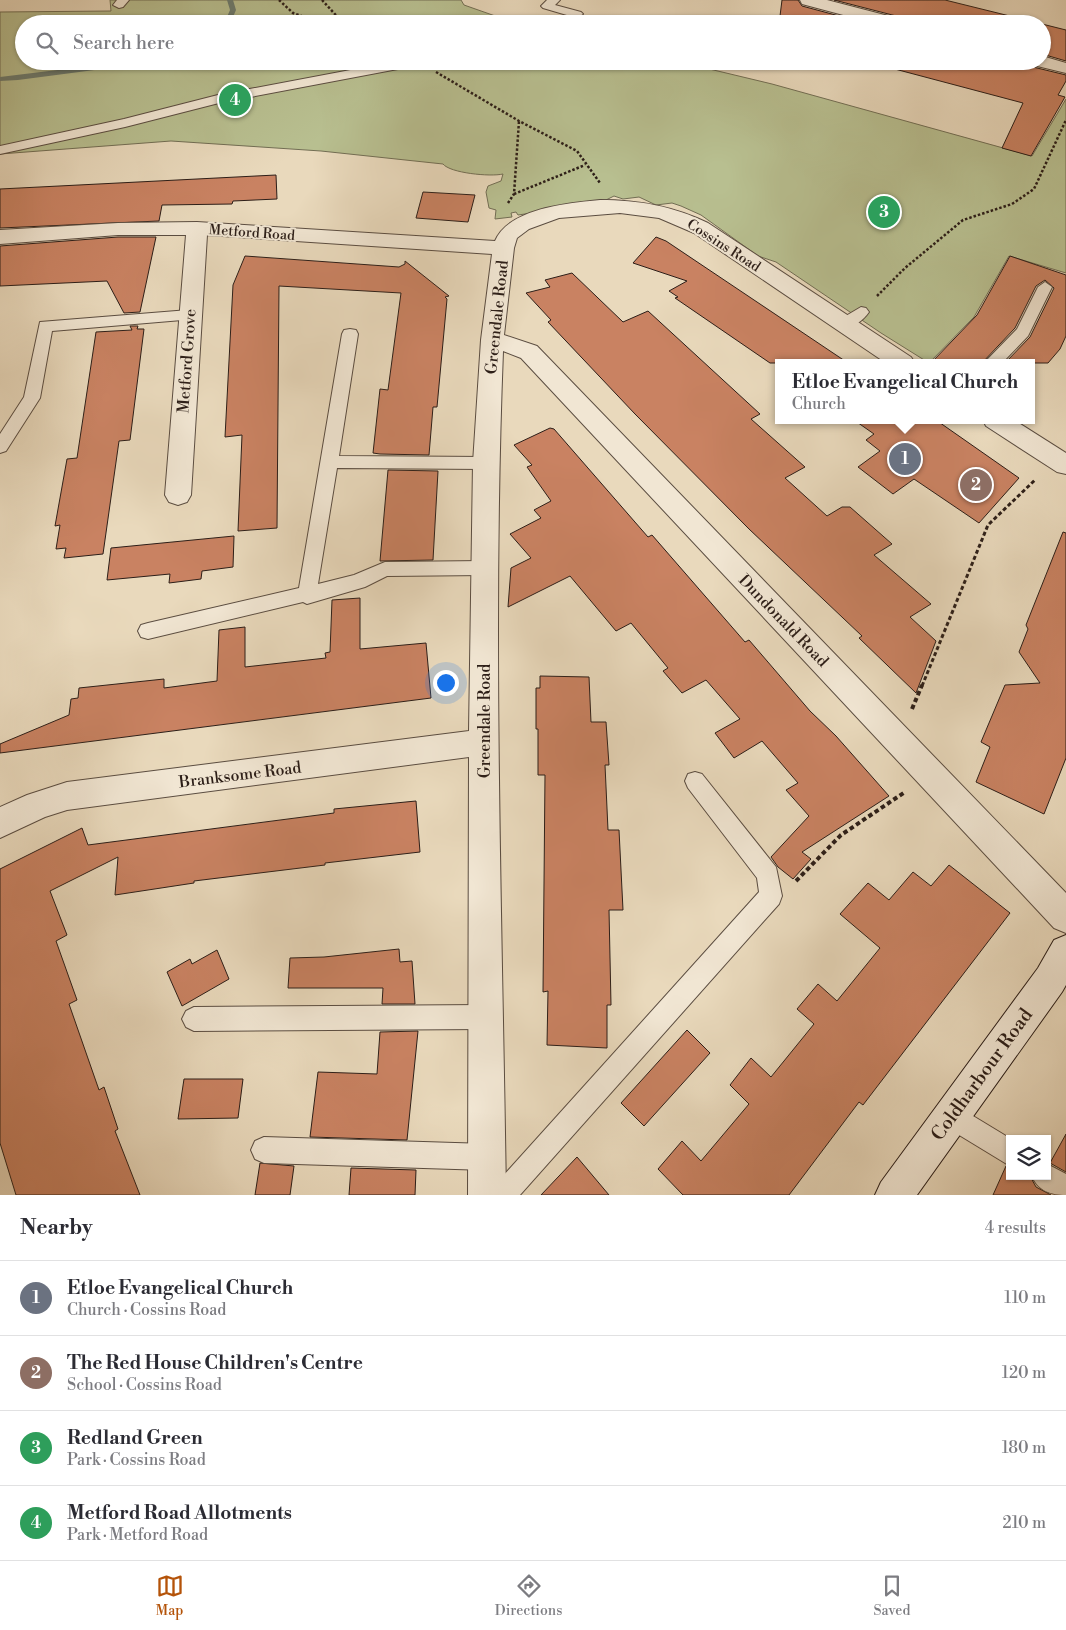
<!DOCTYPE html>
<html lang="en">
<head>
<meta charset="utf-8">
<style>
  body { margin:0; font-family:"Libre Bodoni",serif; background:#f2f2f3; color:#2b2b33 }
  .controls { position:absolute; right:15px; bottom:15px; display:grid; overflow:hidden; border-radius:0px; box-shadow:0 1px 4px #0004 }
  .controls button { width:45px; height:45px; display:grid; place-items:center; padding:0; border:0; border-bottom:1px solid #e1e1e2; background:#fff; color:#2b2b33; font:25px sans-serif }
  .you { position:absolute; left:445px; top:682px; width:18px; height:18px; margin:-12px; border:4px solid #fff; border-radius:50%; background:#1a73e8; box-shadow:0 0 0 8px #1a73e833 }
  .badge { display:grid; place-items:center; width:32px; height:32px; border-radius:50%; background:#b45309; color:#fff; font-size:16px; font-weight:700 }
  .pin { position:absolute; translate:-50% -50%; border:2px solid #fff; box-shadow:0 1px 5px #0006 }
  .popup { position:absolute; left:775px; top:359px; width:260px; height:65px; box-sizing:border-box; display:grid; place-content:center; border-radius:0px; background:#fff; filter:drop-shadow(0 1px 4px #0005); font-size:16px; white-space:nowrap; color:#7c7c81 }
  .popup b { font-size:19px; color:#2b2b33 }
  .popup::after { content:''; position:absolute; left:50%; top:100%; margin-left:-10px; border:10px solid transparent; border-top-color:#fff }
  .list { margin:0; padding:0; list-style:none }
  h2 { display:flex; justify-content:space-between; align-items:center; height:65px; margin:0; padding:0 20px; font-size:21px }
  h2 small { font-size:16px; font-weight:400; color:#7c7c81 }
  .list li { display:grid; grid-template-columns:32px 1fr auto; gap:15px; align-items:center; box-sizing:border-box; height:75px; padding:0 20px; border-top:1px solid #e1e1e2 }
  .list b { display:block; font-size:19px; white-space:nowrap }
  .list p { margin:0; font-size:16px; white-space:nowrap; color:#7c7c81 }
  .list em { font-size:16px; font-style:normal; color:#7c7c81 }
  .icon { flex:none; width:28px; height:28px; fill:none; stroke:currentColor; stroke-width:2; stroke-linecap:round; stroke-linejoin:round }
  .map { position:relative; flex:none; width:1066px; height:1195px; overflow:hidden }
  .search { position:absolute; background:#fff; box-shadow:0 1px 4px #0004; left:15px; right:15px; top:15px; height:55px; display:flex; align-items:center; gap:12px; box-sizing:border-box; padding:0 18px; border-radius:28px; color:#7c7c81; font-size:19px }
  .sheet { height:365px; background:#fff }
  nav { display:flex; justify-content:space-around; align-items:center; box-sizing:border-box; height:70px; border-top:1px solid #e1e1e2; background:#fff; font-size:14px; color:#7c7c81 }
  nav a { display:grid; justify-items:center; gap:2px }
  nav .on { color:#b45309 }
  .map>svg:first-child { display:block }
  .green { fill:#b8bf90; stroke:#726e54 }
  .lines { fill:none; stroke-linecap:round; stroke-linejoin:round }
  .stream { fill:#6d7c70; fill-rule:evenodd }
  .building { fill:#c98262; stroke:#2c1e18 }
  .service-casing { stroke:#5b4d41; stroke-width:2 }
  .minor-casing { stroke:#5b4d41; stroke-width:2 }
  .secondary-casing { stroke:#2c1e18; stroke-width:2 }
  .path-far2 { stroke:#2c1e18; stroke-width:2.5; stroke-dasharray:2.5 2; stroke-linecap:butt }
  .path-far1 { stroke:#2c1e18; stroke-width:3; stroke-dasharray:4 2.5; stroke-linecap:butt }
  .path { stroke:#2c1e18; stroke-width:4; stroke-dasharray:4.5 3; stroke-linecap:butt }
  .service { fill:#f1e6d3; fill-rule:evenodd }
  .minor { fill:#f1e6d3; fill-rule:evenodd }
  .secondary { fill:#f1e6d3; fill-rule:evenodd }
  .labels { text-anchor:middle; stroke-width:4; stroke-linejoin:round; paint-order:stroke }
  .far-street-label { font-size:14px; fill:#2c1e18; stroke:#f1e6d3 }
  .street-label { font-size:16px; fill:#2c1e18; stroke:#f1e6d3 }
  .near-street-label { font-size:19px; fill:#2c1e18; stroke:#f1e6d3 }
</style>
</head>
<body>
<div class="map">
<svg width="1066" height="1195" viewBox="0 0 1066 1195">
  <rect width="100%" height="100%" fill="#e9d9bc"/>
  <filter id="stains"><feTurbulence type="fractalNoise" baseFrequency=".004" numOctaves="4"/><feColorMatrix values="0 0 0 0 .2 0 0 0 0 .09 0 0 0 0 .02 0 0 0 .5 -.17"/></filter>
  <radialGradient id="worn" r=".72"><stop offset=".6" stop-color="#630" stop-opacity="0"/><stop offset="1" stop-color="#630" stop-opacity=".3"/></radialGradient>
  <path class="green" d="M110,0H461L464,5L518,24H24V61H676L772,84L1032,156L1066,99V273L1009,256L974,317L929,363L881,333L776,262L758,256L701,215L681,206L672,203L656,205L639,197L623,199L614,196L600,203L518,215L516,212L511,213L512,217L495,219L496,210L489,208L486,192L488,186L501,181L503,174C490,177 450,173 443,164L321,151L171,141L0,154V12L111,11Z"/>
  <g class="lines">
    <g class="stream">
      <path d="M227,0H233L236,10L230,24H224L230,10Z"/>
      <path d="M131,61H151L148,63L18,80L0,81V77Z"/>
    </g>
  </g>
  <g class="building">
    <path d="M782,0H798L802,6L869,24H779Z"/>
    <path d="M834,0H945L1042,24H908L904,18Z"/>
    <path d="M1042,24L1066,30V61L1042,54Z"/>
    <path d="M874,61H1028L1033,67L1066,75V81L1058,95L1065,97L1031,156L1002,148L1023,103L891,68L892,67Z"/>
    <path d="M276,175L277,199L233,201L232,204L162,205L159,221L0,228V189Z"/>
    <path d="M423,192L475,195L468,222L416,218Z"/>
    <path d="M118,237H156L140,312L124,313L107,281L0,286V246Z"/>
    <path d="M656,237L666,241L848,363H770L675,298L678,297L669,291L687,281L633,263Z"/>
    <path d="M245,256L399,267L405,264V261L449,296L445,297L447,299L437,407H433L429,455L380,454L373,453L380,389L388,390L401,293L279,286L277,528L238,531L242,435L225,437L233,285Z"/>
    <path d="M1010,256L1066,275V336L1060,349L1048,363H1005L1030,337L1054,288L1045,280L1036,286L1015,328L982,363H931L977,315Z"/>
    <path d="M572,273L623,322L648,311L760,414L751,419L805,467L785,478L827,516L842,507H850L892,544L874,555L931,604L910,617L936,641L916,693L859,638L862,636L749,529L635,414L548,322L551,320L526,293L550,287L545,280Z"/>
    <path d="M130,326H138L137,329H144L130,440L119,441L103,554L64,558L66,548L56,549L60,525L55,526L67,459L77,458L96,332L132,330Z"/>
    <path d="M854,420H936L1019,478L979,523L914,479L893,494L858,467L880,451L866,440L874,434Z"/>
    <path d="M550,428L554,429L648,537L652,535L745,642L749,640L810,711L836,736L889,796L802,852L811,859L793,879L778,867L771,857L809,816L786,790L798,783L762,741L734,758L715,733L740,719L706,680L682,693L663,671L668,668L631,623L616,631L570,576L508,607L511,568L531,558L510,534L541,518L534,510L551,501L527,467L532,465L514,445Z"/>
    <path d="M388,470L438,471L433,560L380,561Z"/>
    <path d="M1063,532L1066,533V758L1044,814L976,782L990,747L981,742L1005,685L1040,683L1019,652L1028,629L1026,625Z"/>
    <path d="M234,536L233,567L202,571L201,579L169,583L170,574L107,580L111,548Z"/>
    <path d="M360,598V649L426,643L431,698L0,753V744L69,715L71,699L78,698L79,688L164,679V688L217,681L219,630L245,627V667L326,658L325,653L330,652L332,600Z"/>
    <path d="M540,676L589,677L591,722H606L609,765H605L608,830H619L623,910H609L611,1005H607V1048L547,1045L548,991L543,992L545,775H538V729H536V688H540Z"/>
    <path d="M416,801L420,852L325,863V865L194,881V883L115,895L118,857L50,891L67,935L56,941L77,1000L69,1004L99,1090L104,1087L118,1129L115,1131L140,1195H16L0,1143V869L82,828L88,845L334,813V809Z"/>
    <path d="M949,865L1010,913L863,1105L859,1102L789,1195H683L658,1169L682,1141L701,1161L749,1104L730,1085L751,1058L771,1077L814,1024L797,1009L818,984L837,1001L880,948L840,914L868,883L889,900L913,872L931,886Z"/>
    <path d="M399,949L400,962L412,961L415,1004H382L383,988H288L290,958L324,957Z"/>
    <path d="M217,950L229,979L182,1006L167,972L190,959L192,964Z"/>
    <path d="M687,1030L710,1053L644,1126L621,1103Z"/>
    <path d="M418,1031L407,1140L310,1137L318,1072L377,1074L380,1032Z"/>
    <path d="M184,1079H243L238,1118L178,1119Z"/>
    <path d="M1066,1134V1172L1050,1163Z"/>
    <path d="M577,1157L609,1195H541Z"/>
    <path d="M260,1163L294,1166L290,1195H255Z"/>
    <path d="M1006,1166L1010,1168V1176H1030L1036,1187L1051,1195H993Z"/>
    <path d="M351,1168L416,1170L415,1195H349Z"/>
  </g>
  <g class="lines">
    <defs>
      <g id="service">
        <path d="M117,0H129L123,7L119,8L113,5Z"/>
        <path d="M547,0H560L555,5L581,12L583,14L577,18L543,8L541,6Z"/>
        <path d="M398,61H425L419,65L219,103L125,127L0,154V146L124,119L218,95Z"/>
        <path d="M1045,282L1052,287L1028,336L1002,363H984L1017,329L1038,287Z"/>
        <path d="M861,307L866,308L869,312C863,321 849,331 839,328L836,324L839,320Z"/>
        <path d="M189,310L194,311L197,315L194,319L52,331L40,398L6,451L0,453V434L24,397L40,322Z"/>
        <path d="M350,329L356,330L358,334L339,456L486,457L492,459L495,463L492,467L486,469L337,468L318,584L354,575L385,562L485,561L492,563L494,568L492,573L485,575L387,576L365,587L307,604L303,602L148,639L141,637L138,631L141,625L148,623L299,588L342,334L344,330Z"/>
        <path d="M695,772L702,774L776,867L782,896L779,904L520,1195H490L494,1186L759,892L757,878L688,788L685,781L688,774Z"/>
        <path d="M485,1005L493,1009L497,1017L493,1025L485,1029L194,1031L186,1027L182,1019L186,1011L194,1007Z"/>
        <path d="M950,1102L1011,1139L1010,1166L941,1124L937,1115L941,1106Z"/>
        <path d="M264,1137L487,1144L496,1148L500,1157L496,1166L487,1170L264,1163L255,1159L251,1150L255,1141Z"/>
        <path d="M1047,1164L1066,1174V1195C1051,1195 1038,1191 1032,1176H1047Z"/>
      </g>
      <g id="minor">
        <path d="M800,0H827L904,20L906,24H877L802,4Z"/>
        <path d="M1042,56L1066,63V73L1033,65L1030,61H1042Z"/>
        <path d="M600,200C639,200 673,206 708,223L911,357L915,363H886L694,233L659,218L620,213L559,218L529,229L517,238L514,248L504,335L537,346L1066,893V933L1054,928L521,358L503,351C492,632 502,914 506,1195H468L469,757L67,810L45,817L0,838V807L27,795L67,782L469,731L473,463L481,340L492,254L207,235L191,495L187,502L178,505L169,502L165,495L186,235H118L0,244V230L118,223L197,222L495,241C509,208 569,203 600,200Z"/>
        <path d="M983,420H1014L1066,453V474L1057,472L986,426Z"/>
      </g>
      <path id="secondary" d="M1066,935V985L1062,992L917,1195H875L881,1182L1038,968L1054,940Z"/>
    </defs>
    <use href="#service" class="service-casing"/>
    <use href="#minor" class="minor-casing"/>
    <use href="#secondary" class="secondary-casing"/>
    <g class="path-far2">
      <path d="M279,0L293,13L324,24"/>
      <path d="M322,0L344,24"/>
      <path d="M436,72L519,121L577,151L600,183"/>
      <path d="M514,194L585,165"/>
      <path d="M508,203L514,194L519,121"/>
      <path d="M877,296L905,268L963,220L1012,204L1034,189L1066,120"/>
    </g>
    <path class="path-far1" d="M922,686L988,525L1036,479"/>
    <g class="path">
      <path d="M912,709L922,685"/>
      <path d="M796,881L841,835L905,792"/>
    </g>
    <use href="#service" class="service"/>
    <use href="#minor" class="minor"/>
    <use href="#secondary" class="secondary"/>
  </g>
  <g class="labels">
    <g class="far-street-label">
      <text transform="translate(252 232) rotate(4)" y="5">Metford Road</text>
      <text transform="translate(724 245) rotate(33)" y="5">Cossins Road</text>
    </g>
    <g class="street-label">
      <text transform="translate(496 317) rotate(-84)" y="6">Greendale Road</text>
      <text transform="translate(186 361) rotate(-86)" y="6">Metford Grove</text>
      <text transform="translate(784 620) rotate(46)" y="6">Dundonald Road</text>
      <text transform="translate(484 721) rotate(-90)" y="6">Greendale Road</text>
      <text transform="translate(240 774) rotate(-7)" y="6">Branksome Road</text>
    </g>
    <g class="near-street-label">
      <text transform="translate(981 1074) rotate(-54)" y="7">Coldharbour Road</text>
    </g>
  </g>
  <rect width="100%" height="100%" filter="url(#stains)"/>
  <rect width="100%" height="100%" fill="url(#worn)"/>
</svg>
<div class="controls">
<button><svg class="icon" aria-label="layers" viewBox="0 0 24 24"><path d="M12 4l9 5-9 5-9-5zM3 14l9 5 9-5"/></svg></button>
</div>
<div class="you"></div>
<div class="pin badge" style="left:905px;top:459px;background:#6b7280">1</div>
<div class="popup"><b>Etloe Evangelical Church</b>Church</div>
<div class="pin badge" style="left:976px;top:485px;background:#8d6e63">2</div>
<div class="pin badge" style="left:884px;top:212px;background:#2e9e5b">3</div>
<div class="pin badge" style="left:235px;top:100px;background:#2e9e5b">4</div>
<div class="search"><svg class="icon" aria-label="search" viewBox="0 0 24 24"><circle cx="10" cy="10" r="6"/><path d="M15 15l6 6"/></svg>Search here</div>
</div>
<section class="sheet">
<h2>Nearby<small>4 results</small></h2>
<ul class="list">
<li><span class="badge" style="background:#6b7280">1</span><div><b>Etloe Evangelical Church</b><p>Church · Cossins Road</p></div><em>110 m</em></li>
<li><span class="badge" style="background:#8d6e63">2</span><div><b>The Red House Children's Centre</b><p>School · Cossins Road</p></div><em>120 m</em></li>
<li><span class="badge" style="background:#2e9e5b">3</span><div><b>Redland Green</b><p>Park · Cossins Road</p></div><em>180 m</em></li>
<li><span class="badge" style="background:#2e9e5b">4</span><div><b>Metford Road Allotments</b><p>Park · Metford Road</p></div><em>210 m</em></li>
</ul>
</section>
<nav>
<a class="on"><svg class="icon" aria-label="map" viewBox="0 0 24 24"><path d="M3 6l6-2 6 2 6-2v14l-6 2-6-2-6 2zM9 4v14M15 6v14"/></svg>Map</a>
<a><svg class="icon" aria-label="directions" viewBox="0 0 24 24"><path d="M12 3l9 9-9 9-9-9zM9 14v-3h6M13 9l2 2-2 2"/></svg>Directions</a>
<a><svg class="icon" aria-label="saved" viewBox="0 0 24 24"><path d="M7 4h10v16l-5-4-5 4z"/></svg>Saved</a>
</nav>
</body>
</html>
